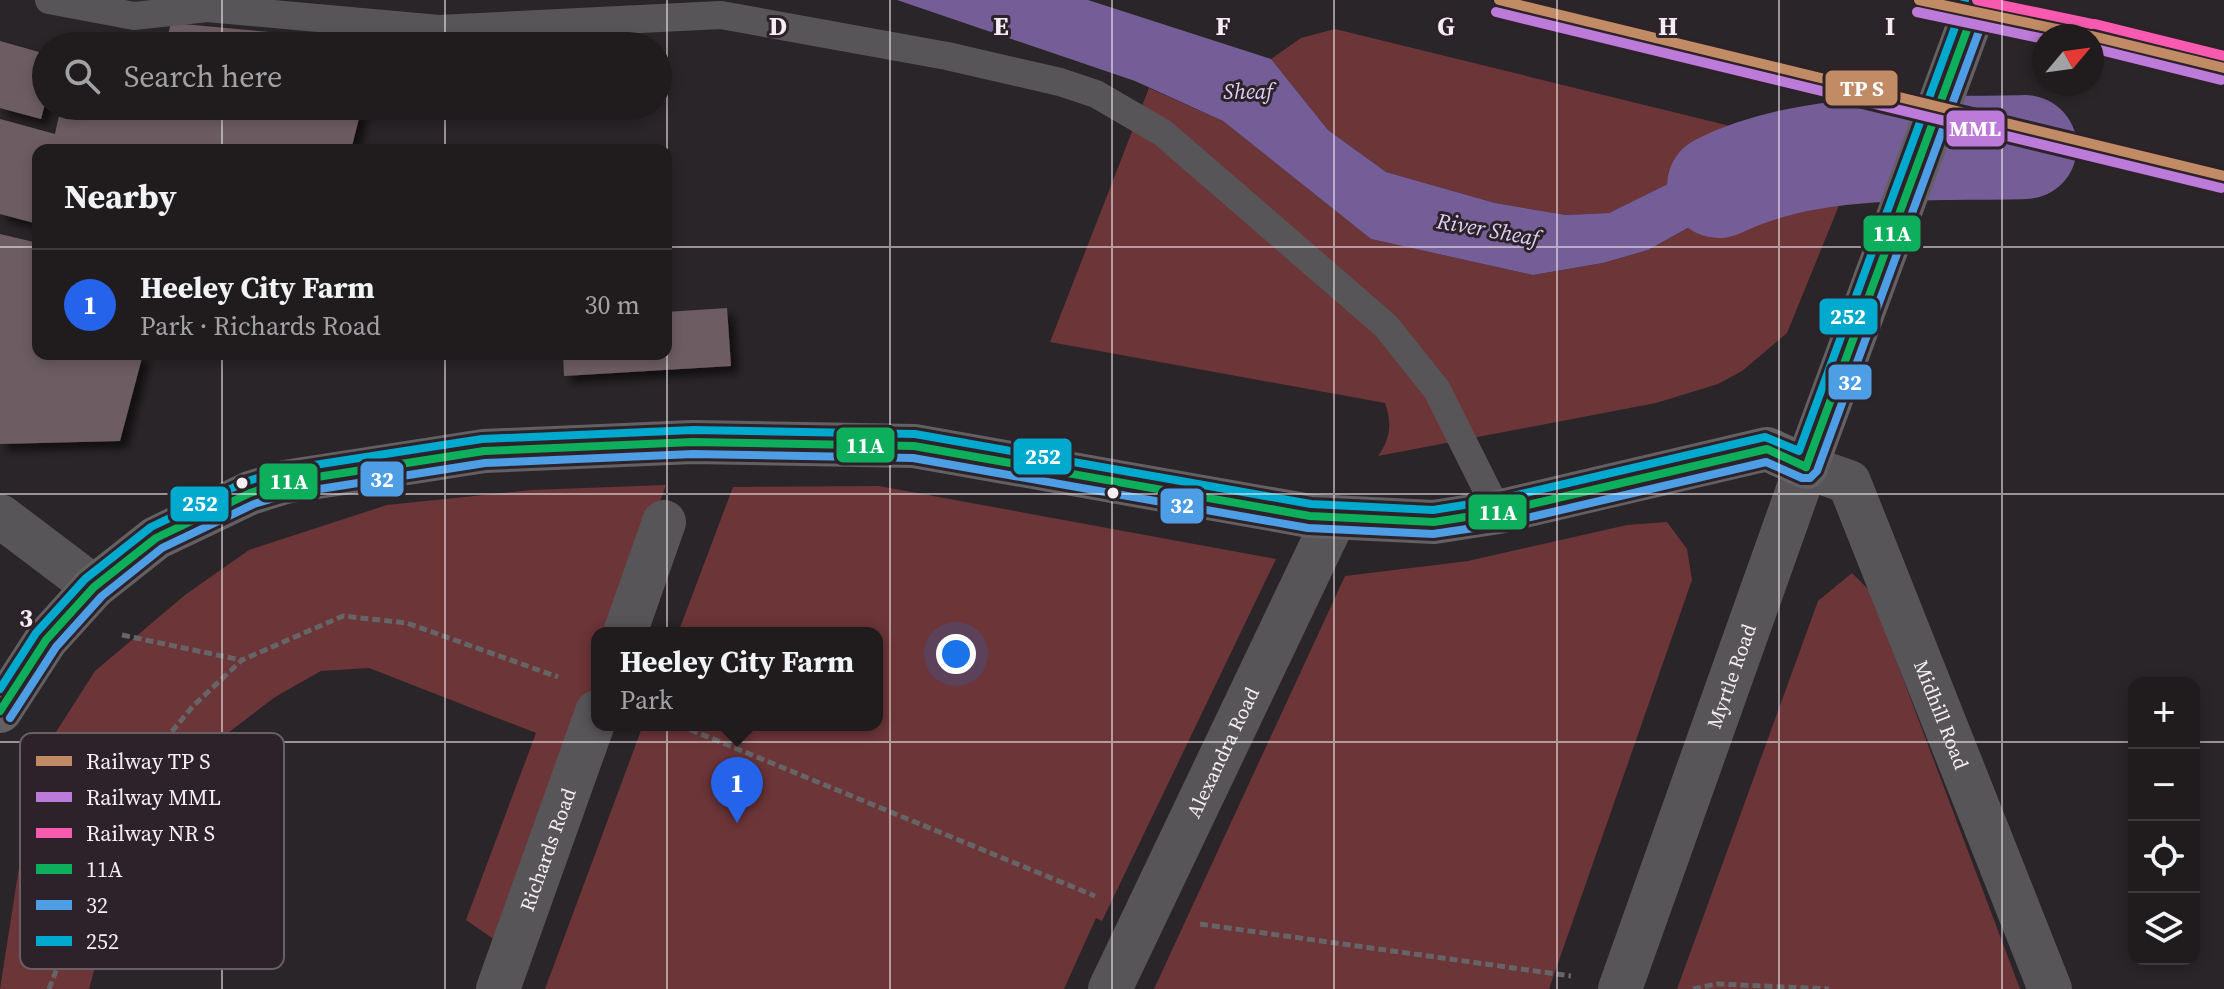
<!DOCTYPE html>
<html lang="en">
<head>
<meta charset="utf-8">
<style>
  body { margin:0; font-family:"Source Serif 4",serif; background:#282527; color:#f1f3f6 }
  .controls { position:absolute; right:24px; bottom:24px; display:grid; overflow:hidden; border-radius:16px; box-shadow:0 4px 12px #0003 }
  .controls button { width:72px; height:72px; display:grid; place-items:center; padding:0; border:0; border-bottom:2px solid #3d3a3c; background:#201c1e; color:#f1f3f6; font:40px sans-serif }
  .compass { position:absolute; left:2032px; top:24px; width:72px; height:72px; border-radius:50%; background:#201c1e; box-shadow:0 4px 12px #0003; rotate:61deg }
  .you { position:absolute; left:956px; top:654px; width:28px; height:28px; margin:-20px; border:6px solid #fff; border-radius:50%; background:#1a73e8; box-shadow:0 0 0 12px #1a73e833 }
  .badge { display:grid; place-items:center; width:52px; height:52px; border-radius:50%; background:#2563eb; color:#fff; font-size:26px; font-weight:700 }
  .pin { position:absolute; translate:-50% -66px; filter:drop-shadow(0 2px 4px #0008) }
  .pin::after { content:''; position:absolute; top:42px; width:28px; height:24px; background:inherit; clip-path:polygon(0 0,100% 0,50% 100%) }
  .popup { position:absolute; left:591px; top:627px; width:292px; height:104px; box-sizing:border-box; display:grid; place-content:center; border-radius:16px; background:#201c1e; filter:drop-shadow(0 2px 6px #0005); font-size:26px; white-space:nowrap; color:#a2a1a4 }
  .popup b { font-size:30px; color:#f1f3f6 }
  .popup::after { content:''; position:absolute; left:50%; top:100%; margin-left:-16px; border:16px solid transparent; border-top-color:#201c1e }
  .list { margin:0; padding:0; list-style:none }
  h2 { display:flex; justify-content:space-between; align-items:center; height:104px; margin:0; padding:0 32px; font-size:34px }
  h2 small { font-size:26px; font-weight:400; color:#a2a1a4 }
  .list li { display:grid; grid-template-columns:52px 1fr auto; gap:24px; align-items:center; box-sizing:border-box; height:112px; padding:0 32px; border-top:2px solid #3d3a3c }
  .list b { display:block; font-size:30px; white-space:nowrap }
  .list p { margin:0; font-size:26px; white-space:nowrap; color:#a2a1a4 }
  .list em { font-size:26px; font-style:normal; color:#a2a1a4 }
  .icon { flex:none; width:44px; height:44px; fill:none; stroke:currentColor; stroke-width:2; stroke-linecap:round; stroke-linejoin:round }
  .map { position:relative; flex:none; width:2224px; height:989px; overflow:hidden }
  .search { position:absolute; background:#201c1e; box-shadow:0 4px 12px #0003; left:32px; top:32px; width:640px; height:88px; display:flex; align-items:center; gap:20px; box-sizing:border-box; padding:0 28px; border-radius:44px; color:#a2a1a4; font-size:30px }
  .panel { position:absolute; background:#201c1e; box-shadow:0 4px 12px #0003; left:32px; top:144px; width:640px; height:216px; border-radius:16px }
  .map>svg:first-child { display:block }
  .green { fill:#6c3538 }
  .water { fill:#755e97 }
  .lines { fill:none; stroke-linecap:round; stroke-linejoin:round }
  .river { stroke:#755e97; stroke-width:104 }
  .building { fill:#6d5d62; filter:url(#shadow) }
  .path { stroke:#666466; stroke-width:5; stroke-dasharray:8 4; stroke-linecap:butt }
  .lane { stroke:#585558; stroke-width:28 }
  .street { stroke:#585558; stroke-width:44 }
  .secondary { stroke:#636063; stroke-width:44 }
  .bus-1-casing { stroke:#2d2229; stroke-width:14 }
  .bus-2-casing { stroke:#2d2229; stroke-width:14 }
  .bus-3-casing { stroke:#2d2229; stroke-width:14 }
  .bus-1 { stroke:#0daf5c; stroke-width:8 }
  .bus-2 { stroke:#4d9ee5; stroke-width:8 }
  .bus-3 { stroke:#00a9ce; stroke-width:8 }
  .rail-1-casing { stroke:#2d2229; stroke-width:16 }
  .rail-2-casing { stroke:#2d2229; stroke-width:16 }
  .rail-3-casing { stroke:#2d2229; stroke-width:16 }
  .rail-1 { stroke:#c18c65; stroke-width:10 }
  .rail-2 { stroke:#bd7bd9; stroke-width:10 }
  .rail-3 { stroke:#f75aaf; stroke-width:10 }
  .grid { fill:none; stroke:#f4edf2; stroke-width:2; stroke-opacity:0.55 }
  .bus-dot { fill:#f4edf2; stroke:#2d2229; stroke-width:3 }
  .labels { text-anchor:middle; stroke-width:6; stroke-linejoin:round; paint-order:stroke }
  .street-label { font-size:20px; fill:#f4edf2; stroke:#2d2229 }
  .water-label { font-size:22px; font-style:italic; fill:#ded1f6; stroke:#2d2229 }
  .key { fill:#2d2229; stroke:#695f65; stroke-width:2 }
  .key-label { font-size:22px; fill:#f4edf2 }
  .grid-label { font-size:26px; text-anchor:middle; font-weight:bold; fill:#f4edf2; stroke:#2d2229; stroke-width:6; stroke-linejoin:round; paint-order:stroke }
  .line-badge { stroke:#2d2229; stroke-width:3 }
  .badge-label { font-size:22px; text-anchor:middle; font-weight:bold; fill:#fff }
</style>
</head>
<body>
<div class="map">
<svg width="2224" height="989" viewBox="0 0 2224 989">
  <defs>
    <filter id="shadow"><feDropShadow dx="7" dy="7" stdDeviation="4" flood-color="#0009"/></filter>
  </defs>
  <rect width="100%" height="100%" fill="#2a2528"/>
  <g class="green">
    <path d="M1335,29L1767,135L1609,213L1566,215L1495,203L1386,172L1328,130L1271,59L1301,38Z"/>
    <path d="M1149,88L1223,121L1371,239L1533,275L1603,263L1648,250L1747,195L1766,189L1849,181L1787,333L1742,371L1718,384L1656,403L1378,456C1391,438 1392,423 1385,403L1050,342Z"/>
    <path d="M666,485L613,633H597V678L502,945L466,920L536,733L369,668L321,671L275,697L224,736L166,814L104,935L89,989H0L35,765L95,671L185,595L249,550L387,505L531,490Z"/>
    <path d="M879,486L1276,559L1102,921L1096,918L1064,989H545L643,725H877V633H678L733,487Z"/>
    <path d="M1667,522L1687,549L1692,580L1549,989H1154L1345,576L1468,561L1627,525Z"/>
    <path d="M1852,573L1870,591L2020,989H1677L1818,601Z"/>
  </g>
  <path class="water" d="M897,0H1088L1271,59L1328,130L1386,172L1495,203L1566,215L1609,213L1767,135L1865,132L1849,181L1766,189L1747,195L1648,250L1603,263L1533,275L1371,239L1223,121L1135,81Z"/>
  <g class="lines">
    <path class="river" d="M1719,186C1810,141 1925,150 2025,147"/>
  </g>
  <g class="building">
    <path d="M171,23L378,42L377,46H165Z"/>
    <path d="M0,41L46,54V100L41,119L0,108Z"/>
    <path d="M61,106H362L351,150H38V224L0,214V119L55,134Z"/>
    <path d="M0,234L38,243V354H143L120,441L0,444Z"/>
    <path d="M727,308L731,366L564,376L563,354H666V312Z"/>
  </g>
  <g class="lines">
    <g class="path">
      <path d="M122,635L241,660"/>
      <path d="M679,725L1095,896"/>
      <path d="M1200,924L1571,976"/>
      <path d="M49,989L127,786L193,706L242,660L343,616L407,623L558,677"/>
      <path d="M1693,989L1717,984L1829,989"/>
    </g>
    <path class="lane" d="M49,0L134,16L207,8L439,29L721,15L947,56L1060,82L1096,94L1163,133L1386,326L1437,390L1498,512"/>
    <g class="street">
      <path d="M0,516L94,587"/>
      <path d="M625,633L664,522"/>
      <path id="s1" d="M498,989L597,712"/>
      <path id="s2" d="M1110,989L1335,517"/>
      <path id="s3" d="M1620,989L1806,467L1849,482L2050,989"/>
    </g>
    <path class="secondary" d="M0,711L46,640L94,587L156,538L250,493L285,482L484,451L693,442L914,446L1310,516L1434,522L1498,512L1767,449L1806,467L1978,0"/>
    <defs>
      <g id="bus-1">
        <path d="M1806,467L1978,0"/>
        <path d="M0,711L46,640L94,587L156,538L250,493L285,482L484,451L693,442L914,446L1310,516L1434,522L1498,512L1767,449L1806,467"/>
      </g>
      <path id="bus-2" d="M10,718L56,647L102,596L162,548L254,504L288,494L485,463L693,454L913,458L1308,528L1433,534L1501,524L1766,462L1802,478H1810L1817,471L1989,4"/>
      <path id="bus-3" d="M0,689L36,633L85,579L151,527L245,482L282,470L482,439L693,430L915,434L1311,504L1433,510L1496,500L1765,437L1799,451L1965,0"/>
    </defs>
    <use href="#bus-1" class="bus-1-casing"/>
    <use href="#bus-2" class="bus-2-casing"/>
    <use href="#bus-3" class="bus-3-casing"/>
    <use href="#bus-1" class="bus-1"/>
    <use href="#bus-2" class="bus-2"/>
    <use href="#bus-3" class="bus-3"/>
    <defs>
      <g id="rail-1">
        <path d="M1499,0L2224,176"/>
        <path d="M1919,0L2090,36"/>
        <path d="M2092,36L2224,68"/>
      </g>
      <g id="rail-2">
        <path d="M1496,12L2221,188"/>
        <path d="M1917,12L2044,39"/>
        <path d="M2092,48L2221,80"/>
      </g>
      <g id="rail-3">
        <path d="M1977,0L2092,24"/>
        <path d="M2095,24L2224,56"/>
      </g>
    </defs>
    <use href="#rail-1" class="rail-1-casing"/>
    <use href="#rail-2" class="rail-2-casing"/>
    <use href="#rail-3" class="rail-3-casing"/>
    <use href="#rail-1" class="rail-1"/>
    <use href="#rail-2" class="rail-2"/>
    <use href="#rail-3" class="rail-3"/>
  </g>
  <path class="grid" d="M222,0V46M445,0V46M667,0V989M890,0V989M1112,0V989M1334,0V989M1557,0V989M1779,0V989M2002,0V989M222,106V150M445,106V150M0,247H38M666,247H2224M222,354V989M445,354V989M0,494H2224M0,742H2134M2194,742H2224"/>
  <g class="bus-dot">
    <circle cx="242" cy="483" r="7"/>
    <circle cx="1113" cy="493" r="7"/>
  </g>
  <g class="labels">
    <g class="street-label">
      <text dy="7" stroke="none"><textPath href="#s3" startOffset="332">Myrtle Road</textPath></text>
      <text dy="7" stroke="none"><textPath href="#s3" startOffset="850">Midhill Road</textPath></text>
      <text dy="7" stroke="none"><textPath href="#s2" startOffset="262">Alexandra Road</textPath></text>
      <text dy="7" stroke="none"><textPath href="#s1" startOffset="148">Richards Road</textPath></text>
    </g>
    <g class="water-label">
      <text x="1248" y="99">Sheaf</text>
      <text transform="translate(1488 229) rotate(10)" y="8">River Sheaf</text>
    </g>
  </g>
  <rect x="20" y="733" width="264" height="236" rx="12" class="key"/>
  <rect x="36" y="756" width="36" height="10" fill="#c18c65"/>
  <rect x="36" y="792" width="36" height="10" fill="#bd7bd9"/>
  <rect x="36" y="828" width="36" height="10" fill="#f75aaf"/>
  <rect x="36" y="864" width="36" height="10" fill="#0daf5c"/>
  <rect x="36" y="900" width="36" height="10" fill="#4d9ee5"/>
  <rect x="36" y="936" width="36" height="10" fill="#00a9ce"/>
  <g class="key-label">
    <text x="86" y="769">Railway TP S</text>
    <text x="86" y="805">Railway MML</text>
    <text x="86" y="841">Railway NR S</text>
    <text x="86" y="877">11A</text>
    <text x="86" y="913">32</text>
    <text x="86" y="949">252</text>
  </g>
  <g class="grid-label">
    <text x="778" y="35">D</text>
    <text x="1001" y="35">E</text>
    <text x="1223" y="35">F</text>
    <text x="1446" y="35">G</text>
    <text x="1668" y="35">H</text>
    <text x="1890" y="35">I</text>
    <text x="26" y="627">3</text>
  </g>
  <g class="line-badge">
    <rect x="1824" y="69" width="75" height="38" rx="8" fill="#c18c65"/>
    <rect x="1945" y="109" width="61" height="39" rx="8" fill="#bd7bd9"/>
    <rect x="1862" y="214" width="60" height="39" rx="8" fill="#0daf5c"/>
    <rect x="1818" y="297" width="61" height="39" rx="8" fill="#00a9ce"/>
    <rect x="1827" y="363" width="46" height="38" rx="8" fill="#4d9ee5"/>
    <rect x="835" y="426" width="61" height="38" rx="8" fill="#0daf5c"/>
    <rect x="1012" y="437" width="61" height="39" rx="8" fill="#00a9ce"/>
    <rect x="359" y="460" width="46" height="38" rx="8" fill="#4d9ee5"/>
    <rect x="258" y="462" width="61" height="39" rx="8" fill="#0daf5c"/>
    <rect x="169" y="485" width="61" height="38" rx="8" fill="#00a9ce"/>
    <rect x="1159" y="487" width="46" height="38" rx="8" fill="#4d9ee5"/>
    <rect x="1467" y="493" width="61" height="38" rx="8" fill="#0daf5c"/>
  </g>
  <g class="badge-label">
    <text x="1862" y="96">TP S</text>
    <text x="1975" y="136">MML</text>
    <text x="1892" y="241">11A</text>
    <text x="1848" y="324">252</text>
    <text x="1850" y="390">32</text>
    <text x="865" y="453">11A</text>
    <text x="1043" y="464">252</text>
    <text x="382" y="487">32</text>
    <text x="289" y="489">11A</text>
    <text x="200" y="511">252</text>
    <text x="1182" y="513">32</text>
    <text x="1498" y="520">11A</text>
  </g>
</svg>
<div class="controls">
<button>+</button>
<button>−</button>
<button><svg class="icon" aria-label="locate" viewBox="0 0 24 24"><circle cx="12" cy="12" r="6"/><path d="M12 2v4M12 18v4M2 12h4M18 12h4"/></svg></button>
<button><svg class="icon" aria-label="layers" viewBox="0 0 24 24"><path d="M12 4l9 5-9 5-9-5zM3 14l9 5 9-5"/></svg></button>
</div>
<svg class="compass" viewBox="-18 -18 36 36"><path d="M0-13l5 13h-10z" fill="#e53935"/><path d="M0 13l5-13h-10z" fill="#a2a1a4"/></svg>
<div class="you"></div>
<div class="pin badge" style="left:737px;top:823px">1</div>
<div class="popup"><b>Heeley City Farm</b>Park</div>
<div class="search"><svg class="icon" aria-label="search" viewBox="0 0 24 24"><circle cx="10" cy="10" r="6"/><path d="M15 15l6 6"/></svg>Search here</div>
<section class="panel">
<h2>Nearby<small></small></h2>
<ul class="list">
<li><span class="badge">1</span><div><b>Heeley City Farm</b><p>Park · Richards Road</p></div><em>30 m</em></li>
</ul>
</section>
</div>
</body>
</html>
